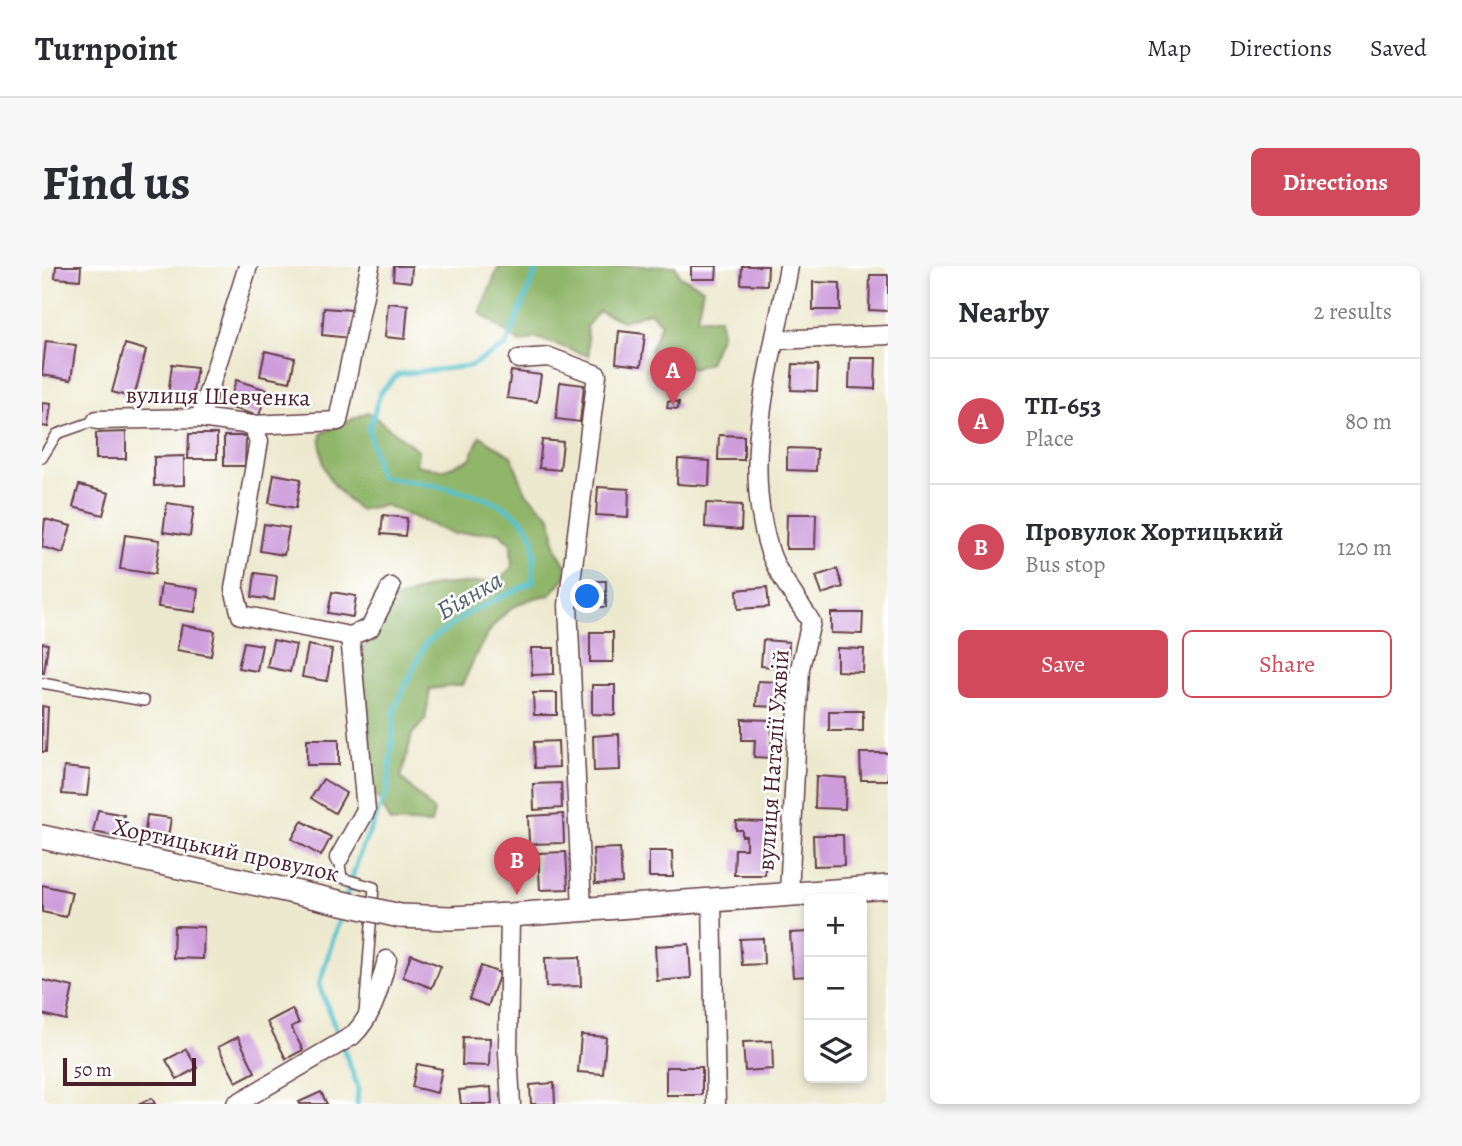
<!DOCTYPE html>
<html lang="en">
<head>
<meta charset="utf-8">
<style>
  body { margin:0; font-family:Alegreya,serif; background:#f7f7f7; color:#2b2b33 }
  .controls { position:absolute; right:21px; bottom:21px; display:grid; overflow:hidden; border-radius:10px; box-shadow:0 4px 10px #0003 }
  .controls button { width:63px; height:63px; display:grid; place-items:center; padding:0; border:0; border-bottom:2px solid #e1e1e2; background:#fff; color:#2b2b33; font:35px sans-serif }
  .scale { position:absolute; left:21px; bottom:18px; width:133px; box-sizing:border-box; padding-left:7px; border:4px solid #4a1f2b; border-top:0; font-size:19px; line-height:24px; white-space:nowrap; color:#4a1f2b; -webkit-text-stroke:5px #fff; paint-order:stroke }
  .you { position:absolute; left:546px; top:331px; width:24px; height:24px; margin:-18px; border:5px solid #fff; border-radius:50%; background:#1a73e8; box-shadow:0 0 0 10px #1a73e833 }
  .badge { display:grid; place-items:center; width:46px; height:46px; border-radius:50%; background:#d1495b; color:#fff; font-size:23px; font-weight:700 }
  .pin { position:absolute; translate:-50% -58px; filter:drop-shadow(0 2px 4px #0008) }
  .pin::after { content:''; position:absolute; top:37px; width:24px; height:21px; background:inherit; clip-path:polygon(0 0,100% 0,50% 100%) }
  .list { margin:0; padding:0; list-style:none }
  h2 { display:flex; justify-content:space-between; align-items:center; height:91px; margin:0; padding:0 28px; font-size:30px }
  h2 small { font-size:23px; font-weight:400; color:#7c7c81 }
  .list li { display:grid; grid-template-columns:46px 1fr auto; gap:21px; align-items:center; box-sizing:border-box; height:126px; padding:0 28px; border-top:2px solid #e1e1e2 }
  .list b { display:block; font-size:26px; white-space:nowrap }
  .list p { margin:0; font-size:23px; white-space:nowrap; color:#7c7c81 }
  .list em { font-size:23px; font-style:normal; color:#7c7c81 }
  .actions { display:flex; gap:14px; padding:21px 28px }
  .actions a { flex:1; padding:16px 0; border:2px solid #d1495b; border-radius:10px; text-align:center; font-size:24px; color:#d1495b }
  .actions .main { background:#d1495b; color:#fff }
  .icon { flex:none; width:38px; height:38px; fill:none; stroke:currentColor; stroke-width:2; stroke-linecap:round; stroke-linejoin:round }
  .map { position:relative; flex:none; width:846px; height:838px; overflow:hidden; border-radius:10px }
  header { display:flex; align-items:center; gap:42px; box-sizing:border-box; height:98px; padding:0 35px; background:#fff; border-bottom:2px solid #e1e1e2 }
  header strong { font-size:33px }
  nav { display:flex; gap:38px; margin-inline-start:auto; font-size:24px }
  .intro { display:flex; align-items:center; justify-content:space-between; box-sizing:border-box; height:168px; padding:0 42px }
  h1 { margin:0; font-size:49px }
  .button { padding:18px 32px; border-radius:10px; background:#d1495b; color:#fff; font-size:24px; font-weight:700 }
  main { display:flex; gap:42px; padding:0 42px }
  aside { flex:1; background:#fff; border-radius:10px; box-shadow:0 4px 10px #0003 }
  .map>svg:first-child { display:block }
  .forest { fill:#90b66b; stroke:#6d6a4b; stroke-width:2 }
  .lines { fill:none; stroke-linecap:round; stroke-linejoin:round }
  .stream { stroke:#55c2cd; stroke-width:5 }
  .building { fill:#ce9edb }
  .service-casing { stroke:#623d44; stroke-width:12 }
  .minor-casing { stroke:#623d44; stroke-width:21 }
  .tertiary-casing { stroke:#623d44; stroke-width:26 }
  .service { stroke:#fff; stroke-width:9 }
  .minor { stroke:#fff; stroke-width:18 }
  .tertiary { stroke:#fff; stroke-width:23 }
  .tertiary-bridge-casing { stroke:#623d44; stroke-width:26; stroke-linecap:butt }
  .tertiary-bridge { stroke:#fff; stroke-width:23 }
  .labels { text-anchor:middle; stroke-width:5; stroke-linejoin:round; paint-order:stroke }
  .street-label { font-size:24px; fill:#4a1f2b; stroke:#fff }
  .water-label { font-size:26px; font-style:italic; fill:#4e606c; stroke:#fff }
</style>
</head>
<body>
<header>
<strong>Turnpoint</strong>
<nav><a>Map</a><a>Directions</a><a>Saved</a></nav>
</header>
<div class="intro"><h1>Find us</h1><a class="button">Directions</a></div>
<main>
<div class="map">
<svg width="846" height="838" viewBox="0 0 846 838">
  <rect width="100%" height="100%" fill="#fff"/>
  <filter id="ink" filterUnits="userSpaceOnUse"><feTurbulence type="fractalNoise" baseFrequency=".0143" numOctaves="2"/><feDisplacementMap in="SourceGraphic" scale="14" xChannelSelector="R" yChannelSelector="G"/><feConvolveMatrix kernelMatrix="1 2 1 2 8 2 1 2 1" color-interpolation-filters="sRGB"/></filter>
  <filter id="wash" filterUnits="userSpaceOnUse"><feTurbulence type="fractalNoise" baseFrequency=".00686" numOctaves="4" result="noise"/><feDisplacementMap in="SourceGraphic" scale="28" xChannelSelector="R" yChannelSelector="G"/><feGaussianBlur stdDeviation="1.57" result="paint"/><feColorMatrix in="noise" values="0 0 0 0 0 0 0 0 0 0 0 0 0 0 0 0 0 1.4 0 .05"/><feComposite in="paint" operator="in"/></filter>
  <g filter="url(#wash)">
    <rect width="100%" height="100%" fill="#ede9cf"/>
    <g class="forest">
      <path d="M457,0H633L638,10L661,22L655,52H678L679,68L667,97L650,103L608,85L619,58L608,46L581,55L557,45L545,60L547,90L495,72L478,77L438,47Z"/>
      <path d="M326,146L376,184L374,199L401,204L428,193L438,170L469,190L484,227L509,251L514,283L523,298L524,310L508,329C454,335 441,375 420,419L388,423L383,454L370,468L359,512L392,545L389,558L348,556L337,533L327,528L326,468L319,387L328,370L352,334L393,319L457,315L470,301L469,278L457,266L410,268L343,239L317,244C290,220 277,206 279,168Z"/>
    </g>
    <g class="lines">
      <g class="stream">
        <path d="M304,631L318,587L346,524L353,442L384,377L430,345L491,316C491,303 494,285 491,272C476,225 379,218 337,210L327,164L338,127L356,108L428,100L464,80L496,0"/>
        <path d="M300,644L277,719L316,821L315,838"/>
      </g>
    </g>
    <g id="blocks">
      <g class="building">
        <path d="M14,0H39L38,14L13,12Z"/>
        <path d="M352,0H370L369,16L351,14Z"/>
        <path d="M649,0H675L674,13H649Z"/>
        <path d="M700,0H726L725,19L699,18Z"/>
        <path d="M828,9H846V45L827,44Z"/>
        <path d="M771,16L798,17V44H771Z"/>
        <path d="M346,37L366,39L363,73L343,71Z"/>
        <path d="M282,42L310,44L308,72L280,69Z"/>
        <path d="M577,65L603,68L599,100L574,97Z"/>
        <path d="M4,75L34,79L29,114L0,109Z"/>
        <path d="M83,78L104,84L92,132L70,126Z"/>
        <path d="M223,85L253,92L248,116L218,110Z"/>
        <path d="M808,92H834L833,123L807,122Z"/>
        <path d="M130,98L155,101L150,133L126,130Z"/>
        <path d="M751,98L776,99L775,125L749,124Z"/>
        <path d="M469,105L499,109L495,136L465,132Z"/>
        <path d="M194,114L225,124L217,150L186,141Z"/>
        <path d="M518,116L542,119L538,156L514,153Z"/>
        <path d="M626,135L637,136L636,143L625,142Z"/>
        <path d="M0,137L9,138L6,161L0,160Z"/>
        <path d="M84,166V193H54V167Z"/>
        <path d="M147,168H175V193H146Z"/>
        <path d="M677,169L702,170V194H676Z"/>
        <path d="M182,170H204L203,200H182Z"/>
        <path d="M500,174L521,176L518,204L497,202Z"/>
        <path d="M745,182L775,183L774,205L745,204Z"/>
        <path d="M142,190V219L112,220V191Z"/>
        <path d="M636,193L668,195L667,220L635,218Z"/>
        <path d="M232,208L259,213L254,242L227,237Z"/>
        <path d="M37,219L67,227L61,249L31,241Z"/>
        <path d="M556,221L587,223L586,251L554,249Z"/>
        <path d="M125,237L152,241L148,270L121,266Z"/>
        <path d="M664,237L700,239L699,264L663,261Z"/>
        <path d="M745,248H774L773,283H744Z"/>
        <path d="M341,249L365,252L363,270L339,268Z"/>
        <path d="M3,253L29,260L21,287L0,281Z"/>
        <path d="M222,258L247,262L242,289L218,285Z"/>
        <path d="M83,269L118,274L113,308L78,303Z"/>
        <path d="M795,303L801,321L780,328L774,310Z"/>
        <path d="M213,307L235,310L232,334L210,331Z"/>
        <rect x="545" y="315" width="19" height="26"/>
        <path d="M119,318L156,323L153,346L116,341Z"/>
        <path d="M725,321L727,341L696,343L695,324Z"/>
        <path d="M290,326L314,330L311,351L286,347Z"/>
        <path d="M789,347H821L820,368L789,367Z"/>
        <path d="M140,359L173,365L169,390L135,384Z"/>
        <rect x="548" y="366" width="23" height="30"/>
        <path d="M231,374L254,379L248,406L225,401Z"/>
        <path d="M721,374L747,376L746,402L719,400Z"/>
        <path d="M202,376L220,379L215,405L196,402Z"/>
        <path d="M0,377L6,378L2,407H0Z"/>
        <path d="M266,379L290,384L285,415L260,411Z"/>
        <path d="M489,382H512V408L490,409Z"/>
        <path d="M795,382L822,383L821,406L795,405Z"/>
        <path d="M716,415L737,416L735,441L714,440Z"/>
        <path d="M550,419H573V449L550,448Z"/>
        <path d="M491,427H515V449H492Z"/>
        <path d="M0,440L6,441L4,486H0Z"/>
        <rect x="787" y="445" width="34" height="20"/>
        <path d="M700,453L730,454L729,492L712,491L713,474H700Z"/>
        <path d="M577,468L578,504L552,505L551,470Z"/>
        <rect x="265" y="473" width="32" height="26"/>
        <path d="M516,475L517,501L493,502L492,476Z"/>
        <path d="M818,487H846V514H819Z"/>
        <path d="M22,501L48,504L45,530L20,528Z"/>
        <path d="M774,510L804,512L803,543L773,542Z"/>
        <path d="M281,513L304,527L293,547L269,532Z"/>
        <path d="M519,517L520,542L492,544L491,518Z"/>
        <path d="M56,544L82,549L78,571L51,566Z"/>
        <path d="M521,548L522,577L487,578L486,550Z"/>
        <path d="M105,549L129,552L125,577L102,573Z"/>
        <path d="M260,555L289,571L279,590L250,573Z"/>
        <path d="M694,555L724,556L723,609H692L693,583H704V570H700V564H694Z"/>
        <path d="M771,569H801L802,599L772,600Z"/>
        <path d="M578,582L580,617L553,618L551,583Z"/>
        <path d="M607,585H630L631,611H607Z"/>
        <path d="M524,586L526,623L498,624L496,587Z"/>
        <path d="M0,619L30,626L24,651L0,646Z"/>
        <path d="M132,660L162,661L161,693L131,692Z"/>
        <path d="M767,666V710L751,711L748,667Z"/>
        <path d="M721,672L722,698L700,699L698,673Z"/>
        <path d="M647,678L649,712L615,715L613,680Z"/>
        <path d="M369,688L399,700L390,722L361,711Z"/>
        <path d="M538,691L539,720L504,721L503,692Z"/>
        <path d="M439,700L458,707L446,740L427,733Z"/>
        <path d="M0,714L31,721L24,754L0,748Z"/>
        <path d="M250,743L257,757L249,761L261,784L244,793L225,756Z"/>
        <path d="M539,769L564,771L561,808L536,806Z"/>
        <path d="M196,771L213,806L194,816L176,781Z"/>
        <path d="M421,771L448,772L447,800L420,799Z"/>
        <path d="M730,775L731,803L703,805L701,776Z"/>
        <path d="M144,783L155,802L135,813L124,794Z"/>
        <path d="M375,798L400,803L395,827L370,821Z"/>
        <rect x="624" y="801" width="36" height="28"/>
        <path d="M512,817L513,838H489L488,819Z"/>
        <path d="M449,821L450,838H419L417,824Z"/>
        <path d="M279,826L285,838H258L257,836Z"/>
        <path d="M110,832L113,838H96Z"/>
      </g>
    </g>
  </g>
  <g filter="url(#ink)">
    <use href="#blocks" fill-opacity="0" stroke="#623d44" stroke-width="2"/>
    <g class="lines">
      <defs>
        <g id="service">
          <path d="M0,192L15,168L55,154"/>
          <path d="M0,417L102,435"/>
          <path d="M297,592L300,612L332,621L322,748"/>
        </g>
        <g id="minor">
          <path d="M734,74L846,69"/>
          <path d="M477,93L507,91L555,109L526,339L540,643"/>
          <path d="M158,152L206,0"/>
          <path d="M55,154L158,152L210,159L296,155L328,0"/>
          <path d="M210,159L217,175L192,323L199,349L308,370L328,362L349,321"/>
          <path d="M297,592L324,544L308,370"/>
          <path d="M747,629L758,402L769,356C756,334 736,310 728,286C697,191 731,94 747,0"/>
          <path d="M670,634L674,838"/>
          <path d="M468,649L466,787L469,838"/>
          <path d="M194,838L310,770C332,749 337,722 345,694"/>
        </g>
        <g id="tertiary">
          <path d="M0,571L234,622"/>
          <path d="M358,650L408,652L468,649L846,621"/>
        </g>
      </defs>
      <use href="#service" class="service-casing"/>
      <use href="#minor" class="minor-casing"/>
      <use href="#tertiary" class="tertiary-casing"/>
      <use href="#service" class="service"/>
      <use href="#minor" class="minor"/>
      <use href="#tertiary" class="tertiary"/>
      <defs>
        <path id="tertiary-bridge" d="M234,622L358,650"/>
      </defs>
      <use href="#tertiary-bridge" class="tertiary-bridge-casing"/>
      <use href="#tertiary-bridge" class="tertiary-bridge"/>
    </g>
  </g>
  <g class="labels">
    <g class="street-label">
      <text transform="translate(176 130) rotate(1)" y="8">вулиця Шевченка</text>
      <text transform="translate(731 494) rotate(-86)" y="8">вулиця Наталії Ужвій</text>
      <text transform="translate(184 584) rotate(12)" y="8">Хортицький провулок</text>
    </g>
    <g class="water-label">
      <text transform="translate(427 329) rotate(-30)" y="9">Біянка</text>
    </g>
  </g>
</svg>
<div class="controls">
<button>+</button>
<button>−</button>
<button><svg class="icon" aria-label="layers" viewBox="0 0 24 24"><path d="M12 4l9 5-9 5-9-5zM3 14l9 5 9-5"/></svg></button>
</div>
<div class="scale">50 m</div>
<div class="you"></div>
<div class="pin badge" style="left:631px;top:139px">A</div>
<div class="pin badge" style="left:475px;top:629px">B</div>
</div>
<aside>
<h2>Nearby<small>2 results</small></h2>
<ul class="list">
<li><span class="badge">A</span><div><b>ТП-653</b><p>Place</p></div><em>80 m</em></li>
<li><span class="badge">B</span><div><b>Провулок Хортицький</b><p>Bus stop</p></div><em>120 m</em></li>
</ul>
<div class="actions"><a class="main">Save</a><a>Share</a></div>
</aside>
</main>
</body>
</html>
